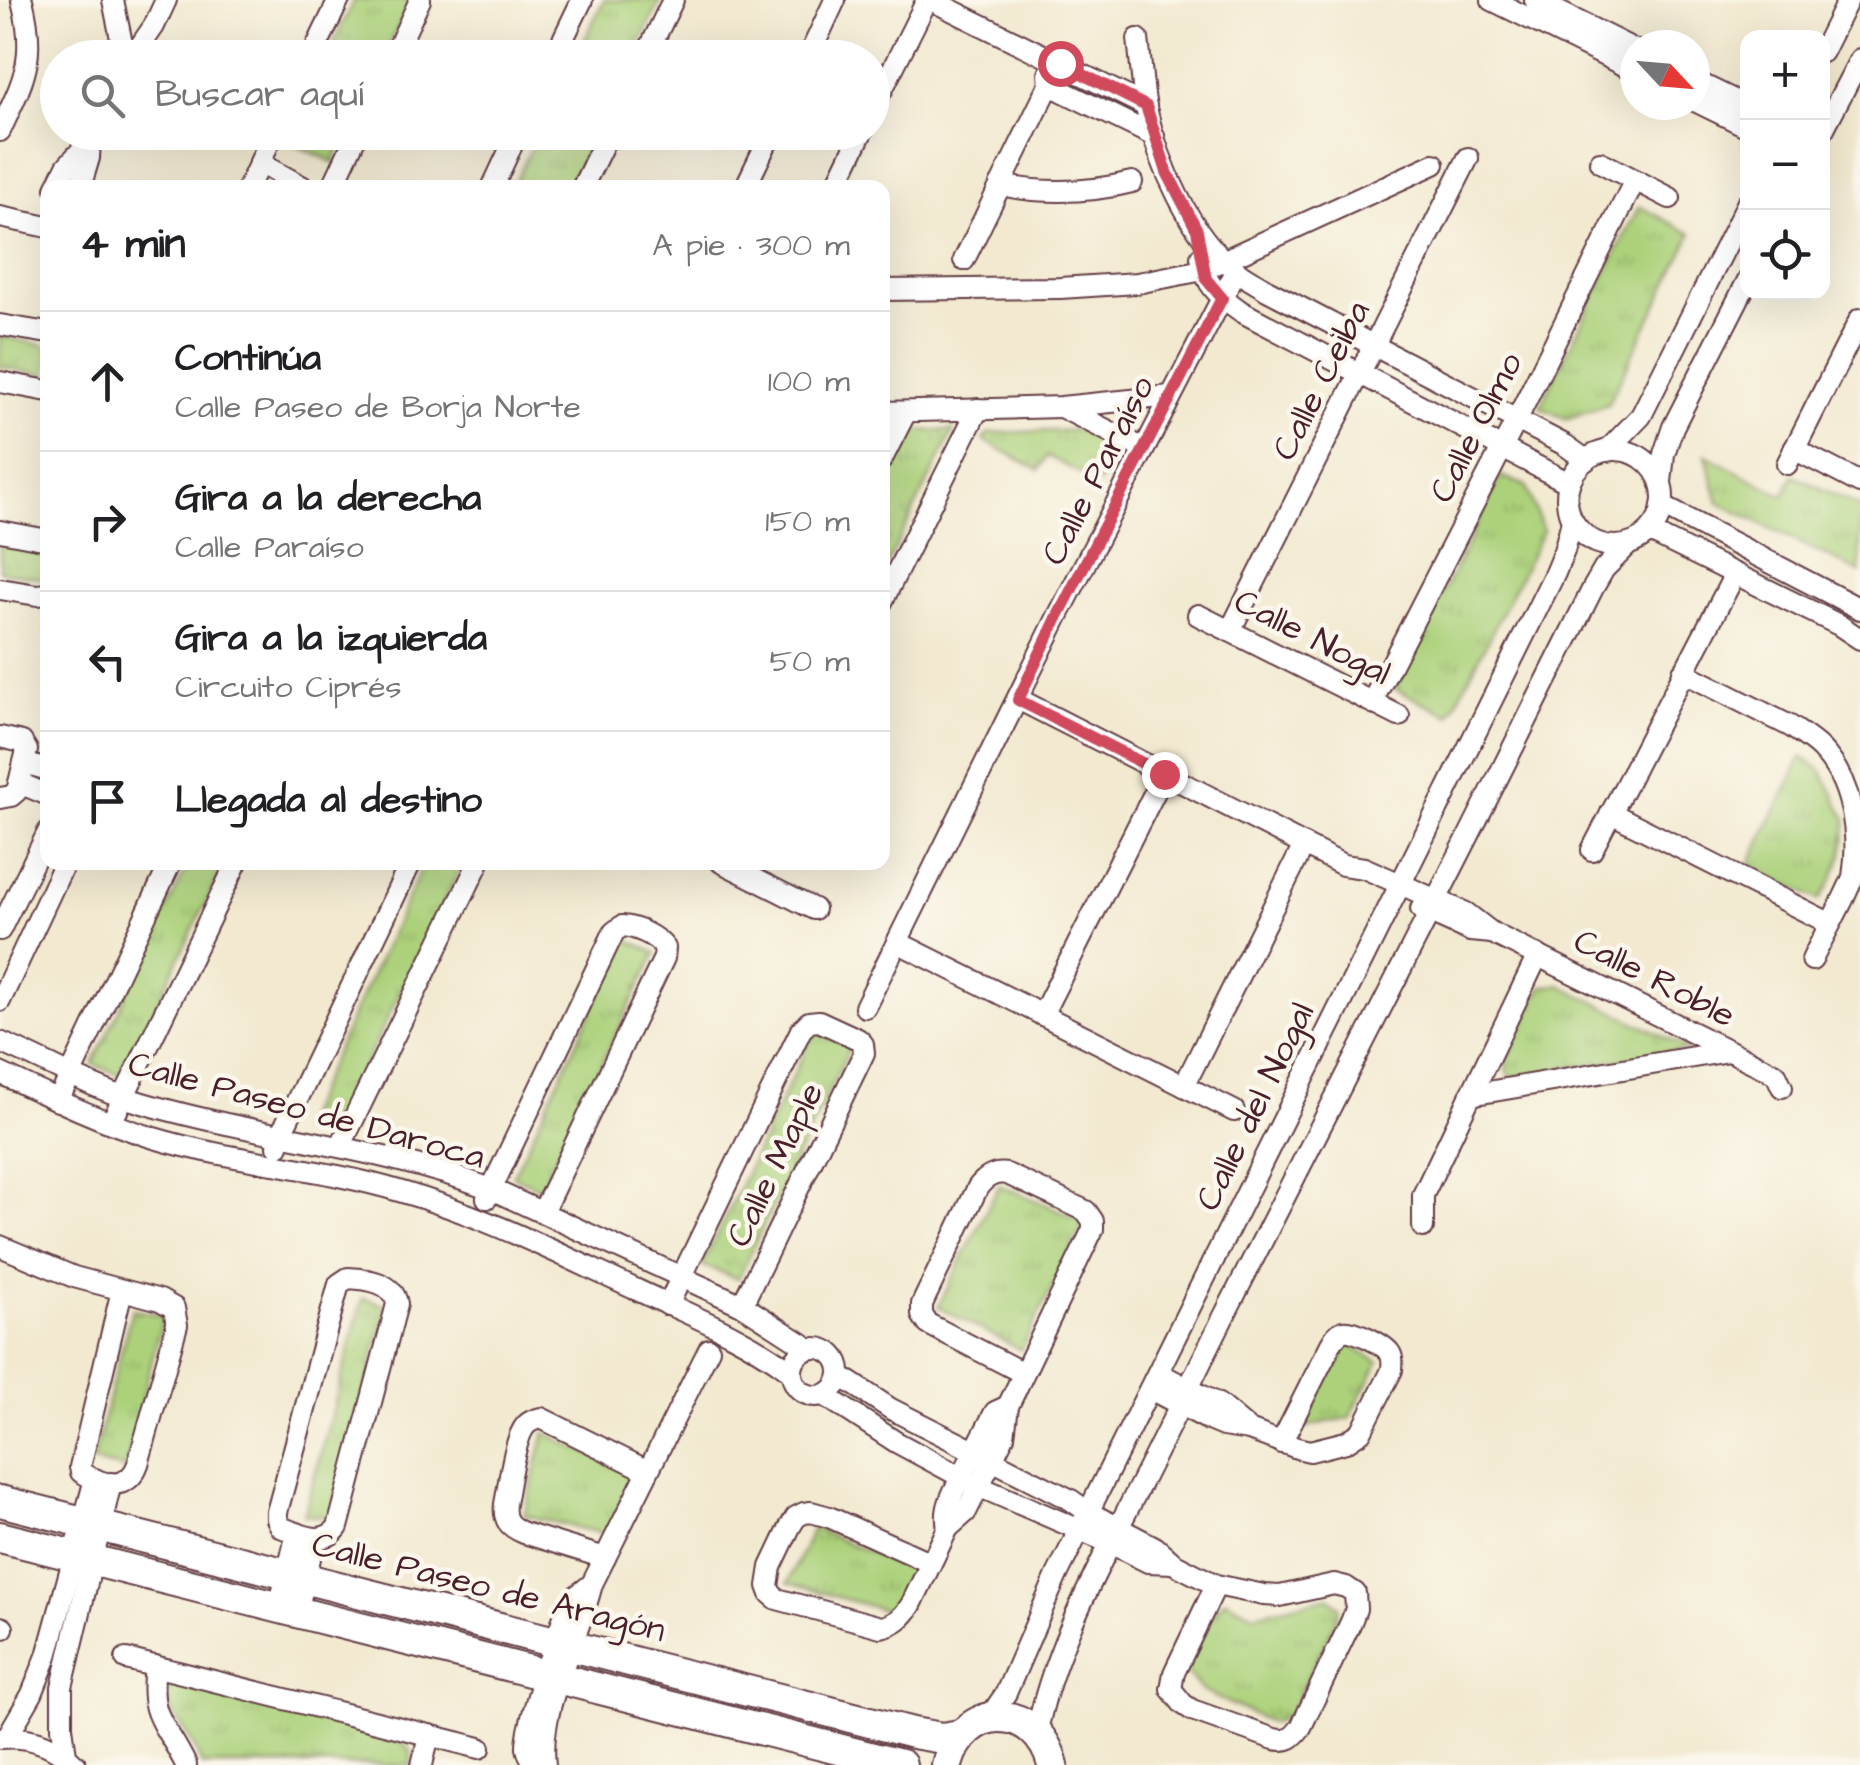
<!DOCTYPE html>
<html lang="es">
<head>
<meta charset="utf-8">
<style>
  body { margin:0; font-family:"Architects Daughter",sans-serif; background:#f6f6f6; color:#202124 }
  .controls { position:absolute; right:30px; top:30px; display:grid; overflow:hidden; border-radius:20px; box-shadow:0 10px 40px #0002 }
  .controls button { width:90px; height:90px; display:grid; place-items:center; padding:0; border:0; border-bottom:2px solid #e0e0e0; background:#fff; color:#202124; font:50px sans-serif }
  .compass { position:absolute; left:1620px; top:30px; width:90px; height:90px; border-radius:50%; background:#fff; box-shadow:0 10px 40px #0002; rotate:116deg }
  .stop { position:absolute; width:30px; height:30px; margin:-22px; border:8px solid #d1495b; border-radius:50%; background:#fff }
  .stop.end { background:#d1495b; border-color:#fff; box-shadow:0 2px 10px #0008 }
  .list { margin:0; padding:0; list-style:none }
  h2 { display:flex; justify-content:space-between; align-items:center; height:130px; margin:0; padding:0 40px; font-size:42px }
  h2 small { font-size:32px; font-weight:400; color:#757577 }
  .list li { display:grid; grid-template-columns:65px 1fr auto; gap:30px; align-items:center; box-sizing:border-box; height:140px; padding:0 40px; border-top:2px solid #e0e0e0 }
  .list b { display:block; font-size:38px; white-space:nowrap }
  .list p { margin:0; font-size:32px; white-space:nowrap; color:#757577 }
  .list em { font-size:32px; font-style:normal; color:#757577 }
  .icon { flex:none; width:55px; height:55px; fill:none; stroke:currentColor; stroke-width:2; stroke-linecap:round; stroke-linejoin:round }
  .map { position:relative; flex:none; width:1860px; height:1765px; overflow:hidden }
  .search { position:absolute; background:#fff; box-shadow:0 10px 40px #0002; left:40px; top:40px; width:850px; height:110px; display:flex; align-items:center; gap:25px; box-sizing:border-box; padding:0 35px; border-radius:55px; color:#757577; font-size:38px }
  .panel { position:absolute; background:#fff; box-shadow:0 10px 40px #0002; left:40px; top:180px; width:850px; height:690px; border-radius:20px }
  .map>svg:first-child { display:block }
  .park { fill:url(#park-tufts); stroke:#7b7852; stroke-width:2.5 }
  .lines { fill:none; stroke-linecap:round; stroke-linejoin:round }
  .street-casing { stroke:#633d44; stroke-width:24 }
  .secondary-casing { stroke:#633d44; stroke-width:34 }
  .street { stroke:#fff; stroke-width:20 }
  .secondary { stroke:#fff; stroke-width:30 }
  .route { stroke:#d1495b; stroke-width:12 }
  .labels { text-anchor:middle; stroke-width:9; stroke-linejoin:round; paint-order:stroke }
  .street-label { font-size:35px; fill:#4a1f2b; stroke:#fbf7ec }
</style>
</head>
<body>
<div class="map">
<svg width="1860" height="1765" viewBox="0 0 1860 1765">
  <defs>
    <pattern id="park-tufts" width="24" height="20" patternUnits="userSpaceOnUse" patternTransform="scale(2.5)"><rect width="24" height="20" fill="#acd17a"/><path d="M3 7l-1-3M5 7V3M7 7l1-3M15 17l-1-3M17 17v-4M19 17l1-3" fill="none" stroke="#96b36a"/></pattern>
  </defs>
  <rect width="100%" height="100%" fill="#fbf7ec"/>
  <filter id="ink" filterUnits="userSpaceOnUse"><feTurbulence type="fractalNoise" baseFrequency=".01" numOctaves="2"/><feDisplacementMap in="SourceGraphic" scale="20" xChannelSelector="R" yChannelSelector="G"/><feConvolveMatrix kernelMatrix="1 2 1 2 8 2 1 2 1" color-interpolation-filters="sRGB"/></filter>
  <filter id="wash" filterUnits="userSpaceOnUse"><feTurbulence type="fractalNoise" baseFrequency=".0048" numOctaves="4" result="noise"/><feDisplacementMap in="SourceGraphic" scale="40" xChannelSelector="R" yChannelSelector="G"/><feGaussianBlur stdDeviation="2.25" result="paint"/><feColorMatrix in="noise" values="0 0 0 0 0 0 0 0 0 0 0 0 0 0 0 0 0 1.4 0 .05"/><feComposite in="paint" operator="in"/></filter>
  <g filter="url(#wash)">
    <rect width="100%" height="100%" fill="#f2e9d0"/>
    <g class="park">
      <path d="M354,0H411L383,57L326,58Z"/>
      <path d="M604,0H661L633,57H576Z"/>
      <path d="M289,133H347L333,162L285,140Z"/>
      <path d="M539,133H596L569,187H512Z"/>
      <path d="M1639,206L1692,234L1608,404L1566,419L1540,407Z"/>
      <path d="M0,336L47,346V375L0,367Z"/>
      <path d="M954,430L883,572V488L911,431Z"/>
      <path d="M1083,430L1116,448L1099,483L1047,456L1039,470L983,440L989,433Z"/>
      <path d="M1706,455L1784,496L1793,475L1860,507V572L1719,503Z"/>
      <path d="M1501,476L1526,486L1543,531L1450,715L1395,689Z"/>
      <path d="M0,544L47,552V572L45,579L0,571Z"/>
      <path d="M1802,757L1821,770L1847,820L1842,856L1830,884L1819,900L1749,865Z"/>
      <path d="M189,863H225L122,1076L93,1064Z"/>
      <path d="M424,863H463L335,1126L303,1122Z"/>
      <path d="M626,939L656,953L540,1188L513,1176Z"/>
      <path d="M1560,985L1689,1049L1510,1077L1505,1064L1543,986Z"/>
      <path d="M815,1030L850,1047L738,1279L702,1265Z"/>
      <path d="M999,1185L1085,1221L1021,1350L938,1307Z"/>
      <path d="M363,1298L387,1306L331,1518L304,1515Z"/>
      <path d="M132,1309L163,1316L125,1469L92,1462Z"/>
      <path d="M1344,1342L1379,1362L1349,1418L1303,1427Z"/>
      <path d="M545,1433L635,1476L605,1534L524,1515Z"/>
      <path d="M813,1528L912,1571L908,1593L894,1613L788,1583Z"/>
      <path d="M1329,1597L1339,1606L1336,1620L1289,1714L1272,1723L1202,1691L1185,1670L1216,1610L1225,1600L1254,1614Z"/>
      <path d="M179,1685L403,1742L411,1752V1765H202L192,1742L166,1703V1694L173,1686Z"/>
    </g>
  </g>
  <g filter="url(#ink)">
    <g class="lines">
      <defs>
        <g id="street">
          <path d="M113,0L125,58"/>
          <path d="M931,0L1146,106"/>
          <path d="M1492,0L1635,71"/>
          <path d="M1535,0L1635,50"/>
          <path d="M1138,39C1141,62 1142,86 1146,108C1158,162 1190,236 1234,269C1244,277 1256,283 1267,290L1565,445L1586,460"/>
          <path d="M1822,52L1848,0"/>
          <path d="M132,58L154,26L166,0"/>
          <path d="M311,58L339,0"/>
          <path d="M393,58L420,0"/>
          <path d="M554,58L582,0"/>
          <path d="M645,58L673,0"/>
          <path d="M808,58L835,0"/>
          <path d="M1049,74L1050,85L1154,136"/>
          <path d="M1695,81L1748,107"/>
          <path d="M1695,101L1748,127"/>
          <path d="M872,110L927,0"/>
          <path d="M0,131C24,79 37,59 22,0"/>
          <path d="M1822,132L1860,59"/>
          <path d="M1600,162L1670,198"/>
          <path d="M260,163L305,188"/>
          <path d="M1000,185C1044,194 1088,193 1132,182"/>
          <path d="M56,188L67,166L90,141L94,132"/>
          <path d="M80,188L89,158L90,141"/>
          <path d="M248,188L274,132"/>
          <path d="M332,188L358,132"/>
          <path d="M492,188L518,132"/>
          <path d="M582,188L609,132"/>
          <path d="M745,188L772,132"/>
          <path d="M835,188L862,132"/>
          <path d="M0,217L48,227"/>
          <path d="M1201,257C1206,287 1218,295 1242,312L1569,483"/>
          <path d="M964,260L1060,63"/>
          <path d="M882,290L1060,288L1137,283L1203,270L1434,164"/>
          <path d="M0,325L48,333"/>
          <path d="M0,382L48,391"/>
          <path d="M1063,408L1144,449"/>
          <path d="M882,412L1061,407L1171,396"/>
          <path d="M1794,449L1860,483"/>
          <circle cx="1615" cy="498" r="48"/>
          <path d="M1607,451L1641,416L1748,202"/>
          <path d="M882,459L906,412"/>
          <path d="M1787,464L1860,319"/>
          <path d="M1661,482L1664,454L1673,427L1748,280"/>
          <path d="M1662,506L1860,609"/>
          <path d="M0,531L48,540"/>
          <path d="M1650,532L1839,625L1860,639"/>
          <path d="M0,589L37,595L48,594"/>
          <path d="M882,602L978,409"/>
          <path d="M1198,615L1399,716"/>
          <path d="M1230,631L1468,158"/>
          <path d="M1683,672L1790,726C1800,733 1812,740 1821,749C1852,781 1860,833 1853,877C1842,905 1825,932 1812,960"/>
          <path d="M1018,699L1343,865L1364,868L1466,913L1492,933L1776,1074L1782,1087"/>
          <path d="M1372,702L1516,421L1635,180"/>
          <path d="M0,737L22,742L27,750L17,791L11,796L0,798"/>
          <path d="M24,763L48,770"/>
          <path d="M19,783L48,795"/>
          <path d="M1611,813L1829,923"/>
          <path d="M1592,850L1735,574"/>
          <path d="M721,862L814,909"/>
          <path d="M1421,909L1470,931L1492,933"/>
          <path d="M0,930L48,832"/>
          <path d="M897,942L1234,1111"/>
          <path d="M0,1001L65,862"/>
          <path d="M865,1007L1057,618L1236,271"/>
          <path d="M1042,1015L1164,774"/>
          <path d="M0,1042C42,1059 82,1084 126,1098C246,1136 373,1144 491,1189L742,1305L810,1349"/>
          <path d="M0,1073C50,1097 101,1122 154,1138C234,1162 319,1167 399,1191C483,1215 559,1254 637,1290C692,1316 743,1335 792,1372"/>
          <path d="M1184,1086L1304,845"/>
          <path d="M1470,1095L1729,1051"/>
          <path d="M58,1101L171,862"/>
          <path d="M111,1123L237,862"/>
          <path d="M278,1146L280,1136L411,862"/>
          <path d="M340,1147L479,862"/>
          <path d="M487,1198L614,932L622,926C637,927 656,936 665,948L664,958L542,1213"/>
          <path d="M1423,1227V1195L1538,955"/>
          <path d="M0,1246L74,1277L160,1300L174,1308L177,1325L138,1464C128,1492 103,1486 81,1472L80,1467L122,1290"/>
          <path d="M348,1278C367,1279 394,1282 397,1304L338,1527C324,1547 300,1535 281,1527L277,1519V1512L339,1284Z"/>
          <path d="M668,1305L801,1030L809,1022L819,1021L858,1039L863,1044L864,1053L742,1305"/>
          <circle cx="816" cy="1372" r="24"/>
          <path d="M1158,1373L1218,1404L1249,1430"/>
          <path d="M840,1378L850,1382L891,1409L1071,1500L1088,1512L1155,1547L1173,1563L1216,1585L1264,1595L1280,1596L1334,1584L1346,1587L1355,1593L1356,1609L1351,1622L1301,1727C1293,1738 1288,1742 1274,1739L1192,1710L1183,1704L1171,1689L1174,1673L1216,1585"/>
          <path d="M1150,1389L1211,1421L1223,1426L1249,1430L1297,1448L1310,1451L1346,1442L1361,1432L1392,1370C1392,1363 1394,1360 1390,1353C1385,1345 1352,1328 1343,1331C1336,1334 1334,1339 1331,1344L1281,1443"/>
          <path d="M824,1395L896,1442L978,1486L1110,1543L1148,1562L1173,1563"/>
          <path d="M948,1528C945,1514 948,1504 954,1491L995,1412L1008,1406"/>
          <path d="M605,1558L524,1533C509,1527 503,1520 505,1504C509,1485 514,1438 526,1425C531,1420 534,1420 541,1418L648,1471"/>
          <path d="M931,1563L829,1517L811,1512L804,1513L796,1517L790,1527L771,1567L768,1586L771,1594L777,1599L881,1627C896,1624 903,1617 911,1605L948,1528L966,1512L1004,1436L1008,1406L1093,1229V1221L1086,1211L1007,1174C994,1172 986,1177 978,1187L922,1304V1315L928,1324L1023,1373"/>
          <path d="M279,1607L297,1533"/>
          <path d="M297,1612L315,1538"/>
          <path d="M0,1627L3,1628"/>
          <path d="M126,1659L480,1748"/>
          <path d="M155,1666C148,1720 165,1721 186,1765"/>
          <path d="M989,1718L1006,1693L1057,1575L1555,573L1564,551L1572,521"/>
          <path d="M1037,1732C1050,1663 1086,1591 1118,1528C1154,1459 1188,1388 1223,1318C1348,1076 1471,832 1593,588L1604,569L1628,545"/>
          <path d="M7,1737L32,1694L47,1656L95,1479"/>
          <path d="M0,1738C29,1735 55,1745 76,1765"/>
          <path d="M66,1755L62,1727V1687L111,1483"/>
          <path d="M422,1765L429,1735"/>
          <path d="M541,1765C533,1761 529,1757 527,1748C525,1730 562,1613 573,1599C578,1594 586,1589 592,1584"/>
          <path d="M545,1765C538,1704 578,1643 592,1584L709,1349"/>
        </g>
        <g id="secondary">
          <path d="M0,1501L913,1733L942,1738L960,1735"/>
          <path d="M0,1537L901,1765"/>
          <path d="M947,1765C964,1701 1036,1701 1053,1765"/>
        </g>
      </defs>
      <use href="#street" class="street-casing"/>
      <use href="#secondary" class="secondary-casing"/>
      <use href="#street" class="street"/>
      <use href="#secondary" class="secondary"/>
    </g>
  </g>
  <g class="lines" filter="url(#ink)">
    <path class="route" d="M1060,63L1146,106L1167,172L1197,230L1206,279L1222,298L1057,618L1018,700L1164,774"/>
  </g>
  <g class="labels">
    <g class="street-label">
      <text transform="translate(1320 380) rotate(-63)" y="12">Calle Ceiba</text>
      <text transform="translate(1475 427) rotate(-63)" y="12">Calle Olmo</text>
      <text transform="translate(1097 470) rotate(-63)" y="12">Calle Paraíso</text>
      <text transform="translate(1313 636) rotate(27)" y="12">Calle Nogal</text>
      <text transform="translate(1655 977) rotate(27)" y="12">Calle Roble</text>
      <text transform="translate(1254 1106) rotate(-64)" y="12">Calle del Nogal</text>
      <text transform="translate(307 1109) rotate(15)" y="12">Calle Paseo de Daroca</text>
      <text transform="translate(774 1164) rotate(-64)" y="12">Calle Maple</text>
      <text transform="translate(489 1586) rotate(14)" y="12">Calle Paseo de Aragón</text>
    </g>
  </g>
</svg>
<div class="controls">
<button>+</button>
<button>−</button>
<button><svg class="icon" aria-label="locate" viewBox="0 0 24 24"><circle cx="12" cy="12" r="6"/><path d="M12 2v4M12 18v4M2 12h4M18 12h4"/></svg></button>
</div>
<svg class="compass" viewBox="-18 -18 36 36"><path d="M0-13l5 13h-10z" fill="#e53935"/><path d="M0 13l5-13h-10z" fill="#757577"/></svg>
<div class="stop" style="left:1060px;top:63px"></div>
<div class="stop end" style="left:1164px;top:774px"></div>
<div class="search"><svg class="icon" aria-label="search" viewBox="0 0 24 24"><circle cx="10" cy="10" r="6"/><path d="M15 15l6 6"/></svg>Buscar aquí</div>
<section class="panel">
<h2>4 min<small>A pie · 300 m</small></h2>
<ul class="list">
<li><svg class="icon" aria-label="ahead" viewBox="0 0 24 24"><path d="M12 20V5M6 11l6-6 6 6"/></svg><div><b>Continúa</b><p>Calle Paseo de Borja Norte</p></div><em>100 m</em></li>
<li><svg class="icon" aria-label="right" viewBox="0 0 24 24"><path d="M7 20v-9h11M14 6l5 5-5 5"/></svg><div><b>Gira a la derecha</b><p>Calle Paraíso</p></div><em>150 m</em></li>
<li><svg class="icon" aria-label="left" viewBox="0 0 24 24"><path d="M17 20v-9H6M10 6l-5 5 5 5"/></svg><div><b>Gira a la izquierda</b><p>Circuito Ciprés</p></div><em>50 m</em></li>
<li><svg class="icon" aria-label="arrive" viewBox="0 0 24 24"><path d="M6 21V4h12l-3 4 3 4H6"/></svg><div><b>Llegada al destino</b></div></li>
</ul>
</section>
</div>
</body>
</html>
